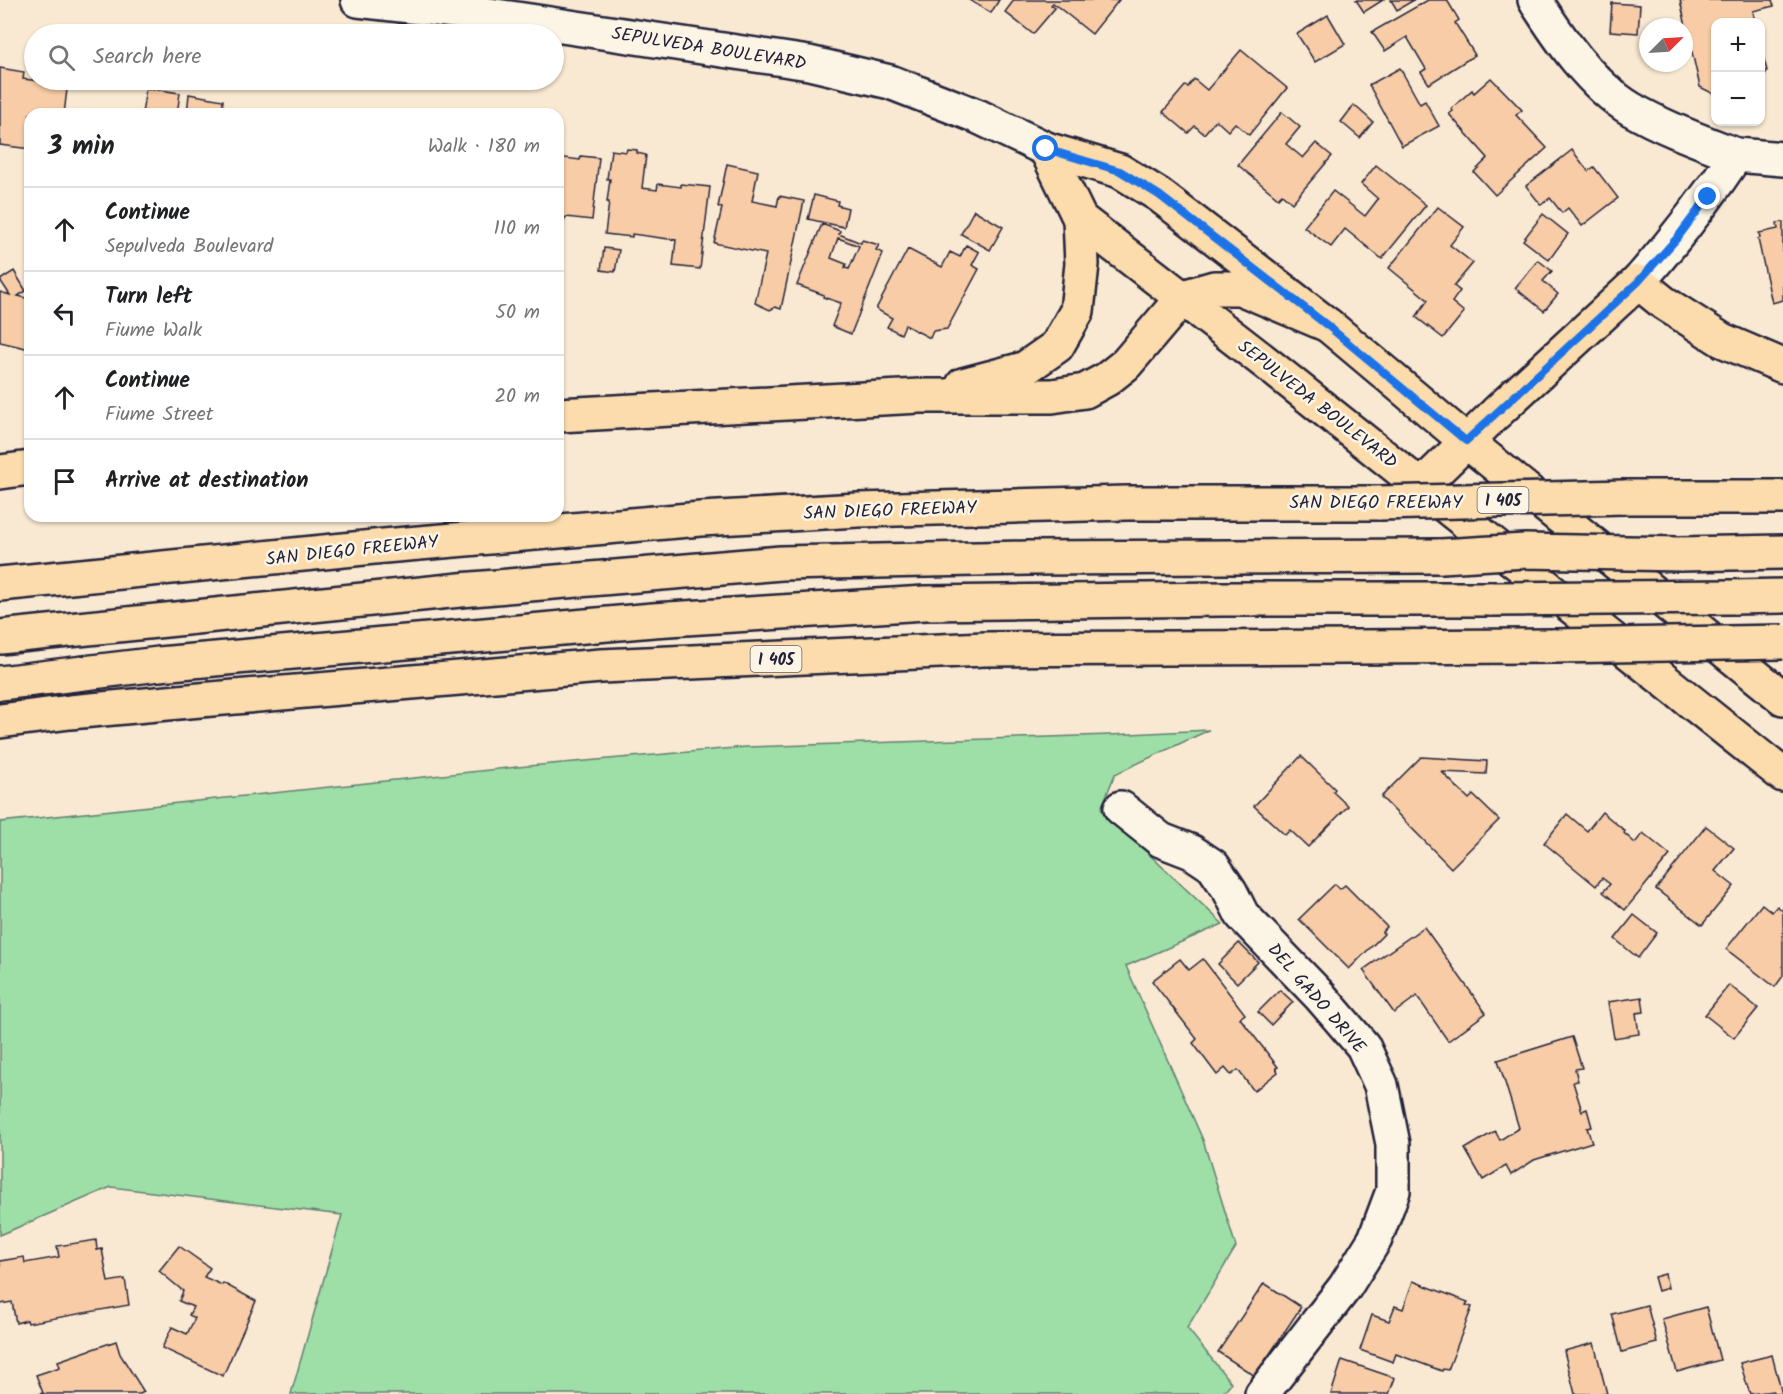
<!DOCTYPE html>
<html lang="en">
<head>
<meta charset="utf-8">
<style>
  body { margin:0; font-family:Kalam,sans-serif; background:#f2f2f2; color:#202124 }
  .controls { position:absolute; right:18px; top:18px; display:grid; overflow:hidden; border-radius:12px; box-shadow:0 2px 4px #0004 }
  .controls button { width:54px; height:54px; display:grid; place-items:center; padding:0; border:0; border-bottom:2px solid #e0e0e0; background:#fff; color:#202124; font:30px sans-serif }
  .compass { position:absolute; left:1639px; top:18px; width:54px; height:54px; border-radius:50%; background:#fff; box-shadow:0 2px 4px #0004; rotate:66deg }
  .stop { position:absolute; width:18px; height:18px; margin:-14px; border:4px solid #1a73e8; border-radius:50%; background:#fff }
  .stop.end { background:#1a73e8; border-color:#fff; box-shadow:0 2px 6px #0008 }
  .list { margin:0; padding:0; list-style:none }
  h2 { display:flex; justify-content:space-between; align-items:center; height:78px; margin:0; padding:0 24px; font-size:26px }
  h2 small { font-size:20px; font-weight:400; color:#757577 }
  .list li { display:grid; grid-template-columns:39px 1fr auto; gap:18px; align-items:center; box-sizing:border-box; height:84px; padding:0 24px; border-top:2px solid #e0e0e0 }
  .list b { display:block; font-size:22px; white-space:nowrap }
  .list p { margin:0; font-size:20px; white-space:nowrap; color:#757577 }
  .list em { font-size:20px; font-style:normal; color:#757577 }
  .icon { flex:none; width:33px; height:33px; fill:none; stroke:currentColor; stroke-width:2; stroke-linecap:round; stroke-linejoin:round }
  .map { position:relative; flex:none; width:1783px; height:1394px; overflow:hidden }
  .search { position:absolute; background:#fff; box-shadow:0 2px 4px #0004; left:24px; top:24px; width:540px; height:66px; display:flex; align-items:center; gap:15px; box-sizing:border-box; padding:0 21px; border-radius:33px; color:#757577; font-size:22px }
  .panel { position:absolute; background:#fff; box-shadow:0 2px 4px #0004; left:24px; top:108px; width:540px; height:414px; border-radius:18px }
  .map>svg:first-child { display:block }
  .green { fill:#9edea7; stroke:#608071; stroke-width:1.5 }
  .building { fill:#f7cca6; stroke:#22223b; stroke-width:1.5; fill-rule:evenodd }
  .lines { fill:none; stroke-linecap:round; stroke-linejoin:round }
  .minor-casing { stroke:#22223b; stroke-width:38 }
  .tertiary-casing { stroke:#22223b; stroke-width:38 }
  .secondary-casing { stroke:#22223b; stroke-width:38 }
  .primary-casing { stroke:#22223b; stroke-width:38 }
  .motorway-casing { stroke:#22223b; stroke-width:38 }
  .minor { stroke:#fcf5e5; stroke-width:33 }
  .tertiary { stroke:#fcf5e5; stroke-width:33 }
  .secondary { stroke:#fcf5e5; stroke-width:33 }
  .primary { stroke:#fcdcac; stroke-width:33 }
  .motorway { stroke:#fcdcac; stroke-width:33 }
  .motorway-bridge-casing { stroke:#22223b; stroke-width:38; stroke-linecap:butt }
  .motorway-bridge { stroke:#fcdcac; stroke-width:33 }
  .route { stroke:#1a73e8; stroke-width:8 }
  .labels { text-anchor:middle; stroke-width:5; stroke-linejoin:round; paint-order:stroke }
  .shield { fill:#fcf5e5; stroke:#63616e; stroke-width:1.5 }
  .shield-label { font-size:16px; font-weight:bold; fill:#22223b }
  .street-label { font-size:18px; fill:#22223b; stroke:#fcf5e5 }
</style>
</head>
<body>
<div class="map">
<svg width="1783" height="1394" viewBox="0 0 1783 1394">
  <rect width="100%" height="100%" fill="#fae9d2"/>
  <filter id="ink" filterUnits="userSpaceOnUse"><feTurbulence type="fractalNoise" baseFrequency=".0167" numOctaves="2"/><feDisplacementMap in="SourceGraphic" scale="12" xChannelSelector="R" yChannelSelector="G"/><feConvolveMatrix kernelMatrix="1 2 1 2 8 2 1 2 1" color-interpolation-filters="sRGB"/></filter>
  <g filter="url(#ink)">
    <path class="green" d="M1209,730L1115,774L1101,809L1223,924L1126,966L1203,1140L1236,1247L1187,1328L1231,1383L1222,1394H291L342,1215L111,1187L0,1235V822L517,767L746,747L1110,735Z"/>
    <g class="building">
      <path d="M969,0H999L991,13Z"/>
      <path d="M1014,0H1119L1092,34L1053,3L1051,5L1055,8L1033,34L1005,12Z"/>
      <path d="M1356,0H1383L1364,12Z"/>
      <path d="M1391,0H1414L1397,10Z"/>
      <path d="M1428,0H1447L1459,20L1455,23L1475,55L1429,84L1421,72L1426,69L1407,37L1385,51L1372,32Z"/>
      <path d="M1680,0H1772L1774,6L1753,11L1755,22H1716V95L1700,87Z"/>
      <path d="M1612,3L1640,5L1638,33L1610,31Z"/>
      <path d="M1328,15L1345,44L1315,62L1297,34Z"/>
      <path d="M1760,44L1767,71L1760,83Z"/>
      <path d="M1241,50L1287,88L1249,135L1235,123L1228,131L1216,120L1204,134L1195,126L1188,133L1163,112L1185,86L1188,87L1194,79L1207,90Z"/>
      <path d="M0,68L24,72L23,79L50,82V80L68,81L64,114H30V149L0,145Z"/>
      <path d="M1400,68L1420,104L1425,101L1439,126L1402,146L1369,85Z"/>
      <path d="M1491,78L1522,110L1516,115L1547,148L1495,195L1474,172L1488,158L1449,114L1453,111L1451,109L1472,90L1474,93Z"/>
      <path d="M146,88L180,93L177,114H142Z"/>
      <path d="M189,94L223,100L222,114H187Z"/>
      <path d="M1354,105L1373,122L1360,138L1341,122Z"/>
      <path d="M1282,112L1300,127L1286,144L1303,158L1316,143L1332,156L1292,203L1282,194L1278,198L1238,165Z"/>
      <path d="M627,149L637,150V153L646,155L642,188L657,190L658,184L681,187V184L710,187L700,269L673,266L676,240L632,234V237L605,234L609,202H607L610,179H607L611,150L626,152Z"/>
      <path d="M1572,150L1588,171L1594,167L1618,198L1582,226L1568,208L1562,213L1550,198L1541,205L1526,186Z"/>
      <path d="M581,156L599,158L592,220L566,217L562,224L558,223V157L580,160Z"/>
      <path d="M727,164L758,171L752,201L777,206L779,196L804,201L781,309L775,307L770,310L755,303L766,254L714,243L722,208L718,207Z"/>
      <path d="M1376,165L1426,205L1382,259L1345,229L1331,247L1304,227L1333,191L1365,216L1378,199L1361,184Z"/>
      <path d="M814,195L838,201L837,205L848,208L844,227L808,219Z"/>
      <path d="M1438,207L1464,227L1450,245L1473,263L1454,286L1460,291L1452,302L1464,312L1443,338L1416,317L1428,300L1389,268Z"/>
      <path d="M974,210L1003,227L990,250L961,234Z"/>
      <path d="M1543,214L1568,234L1549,260L1523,240Z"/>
      <path d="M1783,222V300L1772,303L1758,239L1760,238L1759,233L1778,229L1777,223Z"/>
      <path d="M822,224L840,231L839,234L861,243L862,240L879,245L876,250L883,253L851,334L832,326L841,303L823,297L824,295L797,285ZM838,238L859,246L849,269L845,268L846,264L831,258Z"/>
      <path d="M966,245L979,252L972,265L979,269L947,329L933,331L930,338L905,325L901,334L887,327L892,318L876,309L908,249L942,267L950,252L960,257Z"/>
      <path d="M604,248L619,250L615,272L601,270Z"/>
      <path d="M1538,260L1552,271L1543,281L1558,294L1544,311L1515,288Z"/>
      <path d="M14,271L26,291L18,296L30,299V349L0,342V292L10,295L0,280Z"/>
      <path d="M1301,756L1335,789L1333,792L1348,806L1308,847L1290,830L1285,835L1254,806Z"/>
      <path d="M1421,757L1487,761L1486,774L1442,772L1469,799L1473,795L1499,820L1451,868L1381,797Z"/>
      <path d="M1602,812L1625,831L1624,833L1635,843L1643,833L1670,855L1625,910L1603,892L1610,884L1602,878L1596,886L1544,843L1567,814L1587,831Z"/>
      <path d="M1706,826L1734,848L1715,871L1734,886L1702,925L1656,889Z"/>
      <path d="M1335,884L1340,889L1345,885L1387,927L1382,932L1384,934L1349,969L1299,919Z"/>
      <path d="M1762,904L1772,912L1777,906L1783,911V976L1775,987L1726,949Z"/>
      <path d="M1634,915L1657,933L1638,958L1615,939Z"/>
      <path d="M1424,927L1486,1013L1448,1041L1417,996L1394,1013L1363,970Z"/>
      <path d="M1239,943L1258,962L1237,983L1218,964Z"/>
      <path d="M1180,959L1189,970L1203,959L1245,1014L1240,1018L1278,1067L1276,1068L1278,1072L1254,1091L1238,1070L1231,1075L1225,1068L1217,1075L1193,1043L1197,1039L1152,981Z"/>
      <path d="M1729,985L1758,1008L1734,1038L1705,1015Z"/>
      <path d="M1280,990L1293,1002L1271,1025L1258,1012Z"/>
      <path d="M1642,997L1644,1012L1636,1013L1639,1034L1614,1038L1608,1002Z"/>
      <path d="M1572,1037L1582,1068L1575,1069L1578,1081L1573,1082L1582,1111L1587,1109L1592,1127L1587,1128L1592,1142L1534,1160L1511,1175L1506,1166L1483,1180L1465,1149L1495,1131L1500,1140L1519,1128L1498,1060Z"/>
      <path d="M96,1240L97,1250L102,1249L108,1282L125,1279L129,1305L28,1323L27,1320L16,1323L12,1302L0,1304V1261L24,1257L25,1263L59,1257L57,1246Z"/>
      <path d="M179,1246L210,1268L204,1277L222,1285L223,1283L256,1301L223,1376L162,1348L172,1327L187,1334L195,1318L189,1315L193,1307L179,1301L183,1291L159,1271Z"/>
      <path d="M1665,1274L1668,1288L1658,1291L1654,1277Z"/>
      <path d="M1413,1281L1468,1302L1466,1305L1472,1307L1448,1370L1443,1369L1442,1371L1396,1354L1393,1362L1360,1350L1372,1315L1389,1321L1395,1306L1403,1309Z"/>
      <path d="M1264,1283L1301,1307L1255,1376L1218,1352Z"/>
      <path d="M1647,1305L1657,1343L1622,1352L1612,1314Z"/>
      <path d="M1706,1307L1720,1360L1677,1372L1662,1319Z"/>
      <path d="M116,1341L120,1354L144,1392L140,1394H39L43,1393L36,1375L60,1367L58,1361Z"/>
      <path d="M1594,1343L1607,1394H1575L1564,1351Z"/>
      <path d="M1772,1355L1782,1394H1774L1773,1391L1750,1394L1740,1363Z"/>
      <path d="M1342,1360L1395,1378L1389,1394H1331Z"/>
    </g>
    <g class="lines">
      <defs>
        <g id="minor">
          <path d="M1535,0C1559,38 1591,85 1631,109C1664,128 1700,141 1736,155"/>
          <path d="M1121,808L1161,840L1192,852L1213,866L1230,891L1242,915L1320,996L1363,1046L1381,1085L1393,1144V1191L1375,1239L1345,1287L1262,1394"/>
        </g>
        <path id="tertiary" d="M1638,282C1674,241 1706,200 1736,155L1783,159"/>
        <path id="secondary" d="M358,0L489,15L809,63L890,82L977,116L1046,149"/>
        <g id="primary">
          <path d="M1046,149L1080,219L1270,366L1783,775"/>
          <path d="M1046,149L1120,171L1159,195L1328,325L1466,441L1783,698"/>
          <path d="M1421,486L1496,413L1638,282"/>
        </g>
        <g id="motorway">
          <path d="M1638,282L1664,303L1722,340L1783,366"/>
          <path d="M963,385L1024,369L1057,346L1077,311L1082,264L1080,219"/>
          <path d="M558,415L920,396H1052L1085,391L1107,379L1126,364L1183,297L1214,288H1240L1328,325"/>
          <path d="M0,472L30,468"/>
          <path d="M1625,497H1783"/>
          <path d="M1680,554L1783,552"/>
          <path d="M0,584L384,546L701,519L858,510L1127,503H1380"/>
          <path d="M1734,597L1783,596"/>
          <path d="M0,637L460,590L781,563L1028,558L1441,556"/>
          <path d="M0,683L159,664L653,620L925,603L1222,599H1492"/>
          <path d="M0,721L70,712L200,700L601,666L985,649L1555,646"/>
        </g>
      </defs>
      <use href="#minor" class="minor-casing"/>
      <use href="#tertiary" class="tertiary-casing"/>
      <use href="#secondary" class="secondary-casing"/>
      <use href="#primary" class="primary-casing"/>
      <use href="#motorway" class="motorway-casing"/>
      <use href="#minor" class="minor"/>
      <use href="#tertiary" class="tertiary"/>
      <use href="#secondary" class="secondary"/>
      <use href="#primary" class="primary"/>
      <use href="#motorway" class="motorway"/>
      <defs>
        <g id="motorway-bridge">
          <path d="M1380,503L1625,497"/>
          <path d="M1441,556L1525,551L1680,554"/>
          <path d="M1492,599L1734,597"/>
          <path d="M1555,646L1783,642"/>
        </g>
      </defs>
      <use href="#motorway-bridge" class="motorway-bridge-casing"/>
      <use href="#motorway-bridge" class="motorway-bridge"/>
    </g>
  </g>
  <g class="lines" filter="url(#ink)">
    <path class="route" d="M1046,149L1120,171L1159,195L1328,326L1466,441L1638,282L1678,237L1708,197"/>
  </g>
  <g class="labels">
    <g class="shield">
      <rect x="1477.5" y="487" width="51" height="26" rx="4.5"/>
      <rect x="750.5" y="646" width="51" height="26" rx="4.5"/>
    </g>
    <g class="shield-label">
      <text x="1503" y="506">I 405</text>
      <text x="776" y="665">I 405</text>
    </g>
    <g class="street-label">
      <text transform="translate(709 48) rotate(9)" y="6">SEPULVEDA BOULEVARD</text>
      <text transform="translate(1318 404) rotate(38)" y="6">SEPULVEDA BOULEVARD</text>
      <text x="1376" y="508">SAN DIEGO FREEWAY</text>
      <text transform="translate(890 510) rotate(-2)" y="6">SAN DIEGO FREEWAY</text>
      <text transform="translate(352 550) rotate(-6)" y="6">SAN DIEGO FREEWAY</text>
      <text transform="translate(1317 998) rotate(49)" y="6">DEL GADO DRIVE</text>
    </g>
  </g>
</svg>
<div class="controls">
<button>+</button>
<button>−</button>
</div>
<svg class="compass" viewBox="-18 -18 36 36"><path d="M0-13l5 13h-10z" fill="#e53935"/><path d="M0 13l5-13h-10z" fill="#757577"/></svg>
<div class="stop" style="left:1046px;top:149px"></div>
<div class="stop end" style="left:1708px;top:197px"></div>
<div class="search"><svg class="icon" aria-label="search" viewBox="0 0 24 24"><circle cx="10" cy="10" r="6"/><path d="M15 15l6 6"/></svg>Search here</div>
<section class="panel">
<h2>3 min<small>Walk · 180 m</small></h2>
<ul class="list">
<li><svg class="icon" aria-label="ahead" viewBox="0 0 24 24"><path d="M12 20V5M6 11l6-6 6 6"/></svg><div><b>Continue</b><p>Sepulveda Boulevard</p></div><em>110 m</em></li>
<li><svg class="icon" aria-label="left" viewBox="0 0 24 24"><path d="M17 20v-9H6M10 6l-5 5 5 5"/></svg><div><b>Turn left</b><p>Fiume Walk</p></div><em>50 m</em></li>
<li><svg class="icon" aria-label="ahead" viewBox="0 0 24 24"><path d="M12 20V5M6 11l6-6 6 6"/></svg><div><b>Continue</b><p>Fiume Street</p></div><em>20 m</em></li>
<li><svg class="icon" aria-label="arrive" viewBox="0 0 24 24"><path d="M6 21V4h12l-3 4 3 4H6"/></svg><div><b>Arrive at destination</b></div></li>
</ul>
</section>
</div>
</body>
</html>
